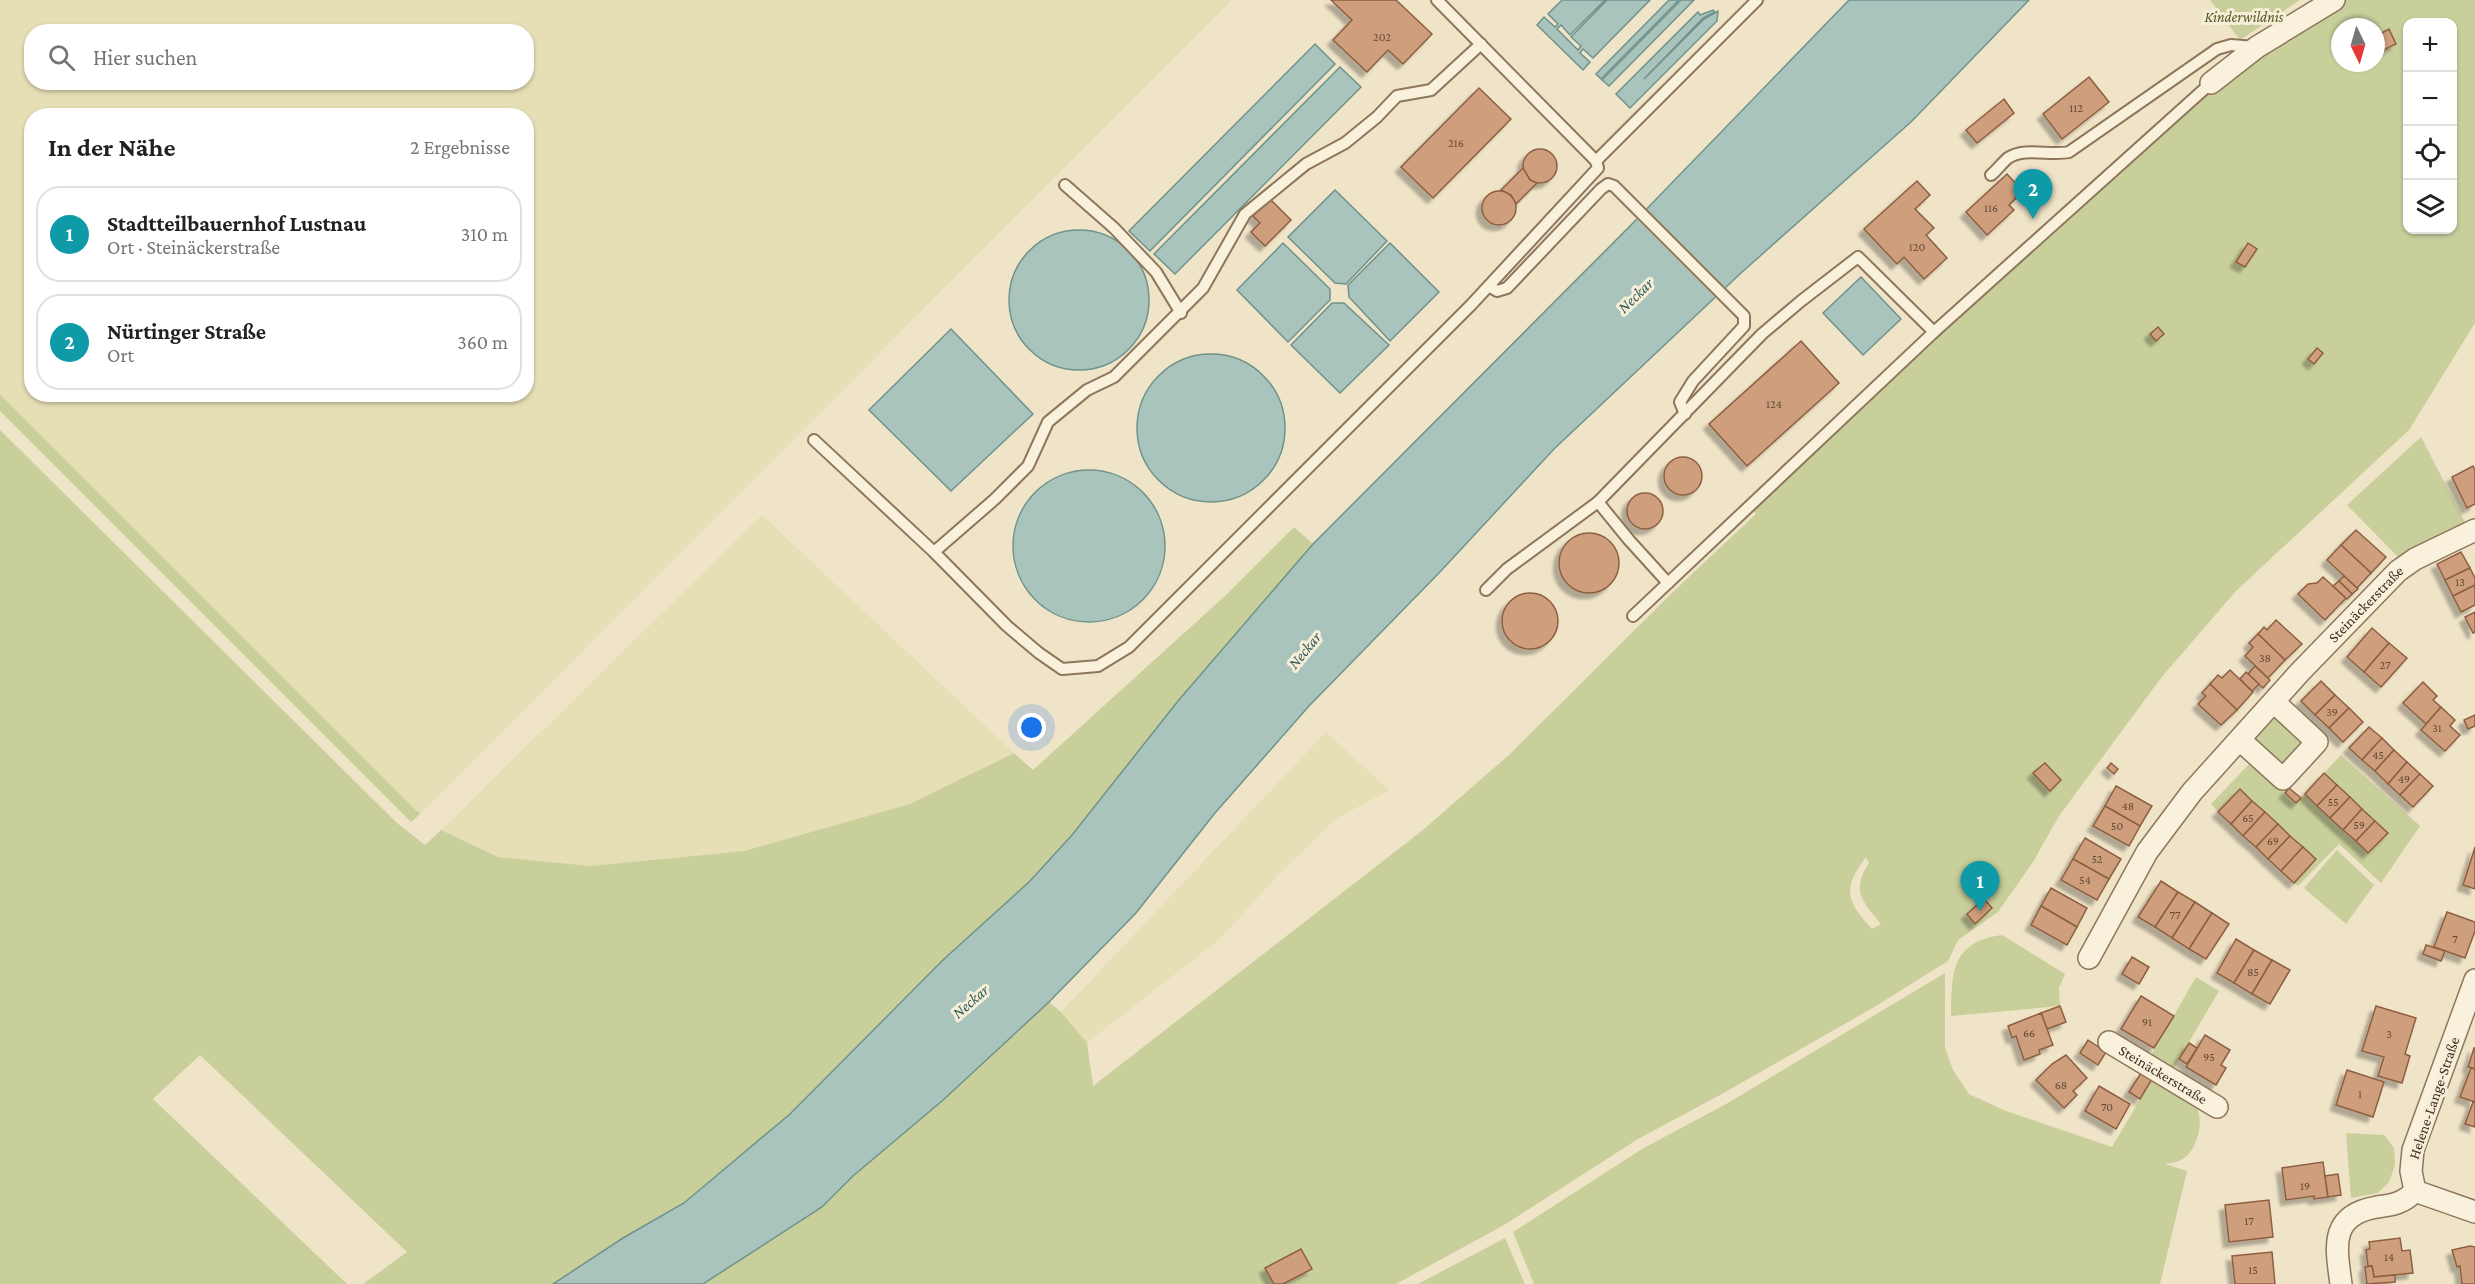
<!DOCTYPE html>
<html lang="de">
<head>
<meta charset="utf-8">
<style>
  body { margin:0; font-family:"Crimson Pro",serif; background:#f6f6f6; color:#202124 }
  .controls { position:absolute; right:18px; top:18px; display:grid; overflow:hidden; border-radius:12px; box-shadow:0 2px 4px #0004 }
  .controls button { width:54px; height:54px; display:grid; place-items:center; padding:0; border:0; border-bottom:2px solid #e0e0e0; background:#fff; color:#202124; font:30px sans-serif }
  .compass { position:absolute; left:2331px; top:18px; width:54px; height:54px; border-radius:50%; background:#fff; box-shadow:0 2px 4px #0004; rotate:175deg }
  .you { position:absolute; left:1032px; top:728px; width:21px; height:21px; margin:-15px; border:4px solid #fff; border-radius:50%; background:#1a73e8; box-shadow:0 0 0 9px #1a73e833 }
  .badge { display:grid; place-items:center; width:39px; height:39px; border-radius:50%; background:#ea580c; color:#fff; font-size:20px; font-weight:700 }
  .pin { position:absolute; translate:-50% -50px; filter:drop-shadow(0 2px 3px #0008) }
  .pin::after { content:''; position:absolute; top:32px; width:21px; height:18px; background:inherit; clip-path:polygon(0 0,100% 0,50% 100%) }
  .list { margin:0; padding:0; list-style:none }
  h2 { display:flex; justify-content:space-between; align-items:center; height:78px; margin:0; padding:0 24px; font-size:26px }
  h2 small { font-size:20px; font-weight:400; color:#757577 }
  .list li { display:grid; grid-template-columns:39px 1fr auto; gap:18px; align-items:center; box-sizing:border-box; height:96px; margin:0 12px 12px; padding:0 12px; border:2px solid #e0e0e0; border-radius:24px }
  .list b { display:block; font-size:22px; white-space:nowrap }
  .list p { margin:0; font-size:20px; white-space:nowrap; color:#757577 }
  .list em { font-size:20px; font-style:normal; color:#757577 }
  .icon { flex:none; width:33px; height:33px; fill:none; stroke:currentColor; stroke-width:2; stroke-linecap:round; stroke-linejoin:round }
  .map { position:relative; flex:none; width:2475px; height:1284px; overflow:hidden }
  .search { position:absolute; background:#fff; box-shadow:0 2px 4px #0004; left:24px; top:24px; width:510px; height:66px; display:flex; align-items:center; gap:15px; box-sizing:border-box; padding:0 21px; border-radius:24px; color:#757577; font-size:22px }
  .panel { position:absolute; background:#fff; box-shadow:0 2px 4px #0004; left:24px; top:108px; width:510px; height:294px; border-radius:24px }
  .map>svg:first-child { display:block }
  .farmland { fill:#e6deb5; fill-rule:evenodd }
  .green { fill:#c9cf9b; fill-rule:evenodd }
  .water { fill:#a9c4bc; stroke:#6f938a; stroke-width:1.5 }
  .pier { fill:#f0e4c8 }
  .building { fill:#cf9f7d; stroke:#8d5f41; stroke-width:1.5; filter:url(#shadow) }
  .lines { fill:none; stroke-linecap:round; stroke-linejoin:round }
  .service-casing { stroke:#8d765c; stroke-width:14 }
  .minor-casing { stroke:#8d765c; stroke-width:24 }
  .service { stroke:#faf1dc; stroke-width:10 }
  .minor { stroke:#faf1dc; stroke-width:21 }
  .labels { text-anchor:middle; stroke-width:6; stroke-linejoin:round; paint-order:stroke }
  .number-label { font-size:12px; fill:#624a37 }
  .park-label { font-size:15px; font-style:italic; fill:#4d5a26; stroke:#f7eed8 }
  .street-label { font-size:15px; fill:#3d2e20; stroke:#f7eed8 }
  .water-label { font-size:16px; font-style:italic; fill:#2f5d5a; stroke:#f7eed8 }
</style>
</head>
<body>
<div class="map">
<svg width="2475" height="1284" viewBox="0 0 2475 1284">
  <defs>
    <filter id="shadow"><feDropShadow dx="-5.5" dy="5.5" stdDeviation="1.5" flood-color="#0004"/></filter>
  </defs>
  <rect width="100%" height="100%" fill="#f0e4c8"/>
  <g class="farmland">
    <path d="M0,0H1232L420,814L0,394ZM32,32H526V82H32ZM32,116H526V394H32Z"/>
    <path d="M762,515L1014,753L910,804L744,851L591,866L498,857L441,830Z"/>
    <path d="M1326,732L1389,790L1336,819L1280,873L1221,938L1087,1043L1061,1012Z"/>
  </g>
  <g class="green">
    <path d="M2210,0H2300L2240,40Z"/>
    <path d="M2334,0H2475V323L2409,430L2236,591L2161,678L2059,816L2033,862L1998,912L1958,940L1948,961L1876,1006L1720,1095L1638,1139L1504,1225L1396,1284H703L822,1207L853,1176L942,1101L1049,1002L1061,1012L1087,1043L1093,1086L1423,830L1510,754L1675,590L1756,514L1750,507L2211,83ZM2408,22H2452V230H2408ZM2340,27H2376V63H2340ZM1866,857L1869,863C1851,891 1862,901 1881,924L1872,929C1846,901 1842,889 1866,857Z"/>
    <path d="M0,394L420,814L411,822L0,411Z"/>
    <path d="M0,430L397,823L425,845L441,830L498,857L591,866L744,851L910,804L1014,753L1033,770L1226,595L1294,527L1313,544L1178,701L1072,835L1030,881L943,960L790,1114L684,1203L623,1238L553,1284H363L407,1252L200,1055L153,1099L347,1284H0Z"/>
    <path d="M2421,437L2466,524L2400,559L2347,505Z"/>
    <path d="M2275,715L2305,741L2282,766L2253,740Z"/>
    <path d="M2341,755L2420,826L2381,883L2339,844L2298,886L2294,883L2315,859L2240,789L2218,812L2211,804L2252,761L2296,803L2305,794L2369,853L2388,833L2324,773Z"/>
    <path d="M2337,850L2374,885L2346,924L2304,888Z"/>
    <path d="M2002,935L2065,974L2059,988L2060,1006L1951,1016C1952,974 1950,942 2002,935Z"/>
    <path d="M1945,973V1048L1953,1070L1969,1094L2006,1111L2112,1147L2152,1079C2166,1087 2187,1094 2196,1107C2205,1121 2197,1150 2183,1159C2178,1162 2171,1163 2165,1164L2187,1171L2160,1284H1534L1513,1232L1642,1149L1726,1104Z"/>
    <path d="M2196,977L2219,991L2168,1078L2146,1064Z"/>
    <path d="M2346,1133L2384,1135L2394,1148L2395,1165L2389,1182L2378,1193L2351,1198Z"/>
    <path d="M1505,1238L1525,1284H1418Z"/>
  </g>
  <g class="water">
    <path d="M1562,0H1605L1570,35L1561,25L1557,29L1578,50L1581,46L1571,37L1607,0H1650L1593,58L1583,49L1580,53L1590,62L1583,70L1537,25L1544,17L1555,27L1558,24L1548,14Z"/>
    <path d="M1669,0H1679L1601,79L1596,74Z"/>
    <path d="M1681,0H1694L1609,86L1602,80Z"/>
    <path d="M1849,0H2029L1912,121L1741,273L1554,449L1439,573L1309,706L1215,813L1136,913L1049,1002L942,1101L853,1176L822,1207L703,1284H553L623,1238L684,1203L790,1114L943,960L1030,881L1072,835L1178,701L1313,544L1633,223Z"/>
    <path d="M1713,10L1715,12L1703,18L1644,79L1704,19L1718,11L1717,21L1630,108L1616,94L1698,12L1700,15Z"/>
    <path d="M1315,44L1335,64L1150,251L1129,231Z"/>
    <path d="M1340,67L1361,87L1175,274L1154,254Z"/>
    <path d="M1335,190L1387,241L1346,284L1335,283L1288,237Z"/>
    <circle cx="1079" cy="300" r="70"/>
    <path d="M1283,243L1330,289V300L1288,342L1237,290Z"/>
    <path d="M1390,243L1439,292L1390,341L1349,297L1348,285Z"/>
    <path d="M1861,277L1901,319L1863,355L1823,313Z"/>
    <path d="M1332,303H1344L1389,345L1340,393L1291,345Z"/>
    <path d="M951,329L1033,414L951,491L869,410Z"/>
    <circle cx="1211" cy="428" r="74"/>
    <circle cx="1089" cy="546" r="76"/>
  </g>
  <path class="pier" d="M1644,208L1728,290L1718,300L1635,217Z"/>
  <g class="building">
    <path d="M1331,0H1396L1432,34L1403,64L1388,50L1367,72L1333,40L1352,20Z"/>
    <path d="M2389,29L2396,44L2377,53L2376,36Z"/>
    <path d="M2089,77L2109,102L2062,139L2043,114Z"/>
    <path d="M1479,88L1511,119L1433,198L1401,167Z"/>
    <path d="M2004,99L2014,113L1977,143L1966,130Z"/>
    <circle cx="1540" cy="166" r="17"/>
    <path d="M1523,168L1530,180L1537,183L1516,204L1511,195L1501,190Z"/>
    <path d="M2007,174L2023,191L2009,205L2014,210L1987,235L1966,212Z"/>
    <path d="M1917,181L1930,195L1915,209L1934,228L1926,235L1947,258L1924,279L1904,257L1897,264L1864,229Z"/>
    <circle cx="1499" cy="208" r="17"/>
    <path d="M1270,199L1291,220L1265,246L1251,232L1260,223L1253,216Z"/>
    <path d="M2248,243L2257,249L2245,267L2236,262Z"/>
    <path d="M2158,327L2164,334L2156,341L2150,334Z"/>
    <path d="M1801,341L1839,383L1747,466L1709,424Z"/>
    <path d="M2317,348L2323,353L2314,364L2308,359Z"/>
    <circle cx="1683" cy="476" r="19"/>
    <path d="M2473,466L2475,470V504L2467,508L2452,477Z"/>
    <circle cx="1645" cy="511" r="18"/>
    <path d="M2356,530L2386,557L2371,573L2341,545Z"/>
    <circle cx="1589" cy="563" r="30"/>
    <path d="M2341,545L2371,573L2357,588L2327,560Z"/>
    <path d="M2461,552L2470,568L2445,580L2437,564Z"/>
    <path d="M2470,568L2475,578V585L2453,596L2445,580Z"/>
    <path d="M2344,576L2358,589L2352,594L2339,581Z"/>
    <path d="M2323,577L2346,598L2325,620L2298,594L2308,584L2317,583Z"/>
    <path d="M2339,581L2352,594L2347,599L2333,586Z"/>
    <path d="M2475,585V605L2461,612L2453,596Z"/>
    <circle cx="1530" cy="621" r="28"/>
    <path d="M2475,612V632L2473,633L2465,617Z"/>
    <path d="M2276,620L2302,644L2285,660L2258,634L2264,627L2267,630Z"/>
    <path d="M2372,628L2389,643L2364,672L2347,657Z"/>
    <path d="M2258,634L2285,660L2268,678L2245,656L2253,647L2249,643Z"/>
    <path d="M2389,643L2407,658L2381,687L2364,672Z"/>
    <path d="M2255,666L2270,680L2263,688L2248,674Z"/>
    <path d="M2230,670L2253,692L2237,710L2210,684L2218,675L2222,678Z"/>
    <path d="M2246,672L2259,684L2252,691L2240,679Z"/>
    <path d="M2321,681L2335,695L2315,715L2301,701Z"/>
    <path d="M2423,682L2437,696L2433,700L2441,707L2426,724L2403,703Z"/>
    <path d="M2210,684L2237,710L2221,725L2198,704L2206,696L2202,693Z"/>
    <path d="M2335,695L2349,708L2329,728L2315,715Z"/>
    <path d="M2441,707L2455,720L2450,726L2460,735L2445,751L2421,730Z"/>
    <path d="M2349,708L2363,722L2343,742L2329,728Z"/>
    <path d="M2475,715V726L2468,729L2464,720Z"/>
    <path d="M2369,727L2382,738L2362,760L2349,748Z"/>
    <path d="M2382,738L2394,750L2375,771L2362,760Z"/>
    <path d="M2394,750L2407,762L2388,784L2375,771Z"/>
    <path d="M2407,762L2420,774L2400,795L2388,784Z"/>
    <path d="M2045,763L2061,780L2050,791L2033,773Z"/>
    <path d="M2111,763L2118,769L2114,774L2107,768Z"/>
    <path d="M2324,773L2337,785L2317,806L2305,794Z"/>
    <path d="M2420,774L2433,786L2413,807L2400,795Z"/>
    <path d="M2337,785L2350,797L2330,818L2317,806Z"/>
    <path d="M2116,786L2152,806L2140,826L2105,806Z"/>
    <path d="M2289,788L2301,798L2296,803L2285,793Z"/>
    <path d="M2240,789L2252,801L2231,824L2218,812Z"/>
    <path d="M2350,797L2362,809L2343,830L2330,818Z"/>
    <path d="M2252,801L2265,812L2243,836L2231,824Z"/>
    <path d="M2105,806L2140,826L2129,846L2093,826Z"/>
    <path d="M2362,809L2375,821L2356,841L2343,830Z"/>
    <path d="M2265,812L2278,824L2256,847L2243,836Z"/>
    <path d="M2375,821L2388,833L2368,853L2356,841Z"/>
    <path d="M2278,824L2290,836L2268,859L2256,847Z"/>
    <path d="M2290,836L2303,847L2281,871L2268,859Z"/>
    <path d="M2085,838L2121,859L2109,879L2073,859Z"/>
    <path d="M2303,847L2316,859L2294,883L2281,871Z"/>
    <path d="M2475,847V889L2463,885Z"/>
    <path d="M2073,859L2109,879L2097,900L2061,880Z"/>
    <path d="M2161,881L2178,892L2155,927L2138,917Z"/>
    <path d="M2051,888L2087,908L2077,927L2041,906Z"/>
    <path d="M2178,892L2195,902L2172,938L2155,927Z"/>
    <path d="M1984,899L1992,908L1975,924L1967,914Z"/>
    <path d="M2195,902L2212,913L2189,949L2172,938Z"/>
    <path d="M2041,906L2077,927L2067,945L2031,925Z"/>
    <path d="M2447,912L2475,922V931L2465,958L2434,947Z"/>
    <path d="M2212,913L2229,924L2206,959L2189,949Z"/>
    <path d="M2236,939L2254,950L2234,983L2217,973Z"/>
    <path d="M2426,945L2445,951L2441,961L2423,954Z"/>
    <path d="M2254,950L2272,960L2252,994L2234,983Z"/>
    <path d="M2132,957L2149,967L2139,984L2122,974Z"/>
    <path d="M2272,960L2290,970L2270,1004L2252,994Z"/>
    <path d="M2141,996L2174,1016L2154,1048L2121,1029Z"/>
    <path d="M2060,1006L2066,1022L2047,1029L2041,1013Z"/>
    <path d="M2376,1006L2416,1018L2405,1054L2410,1056L2402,1083L2378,1076L2384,1057L2362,1051Z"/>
    <path d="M2041,1013L2053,1045L2039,1050L2040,1054L2024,1060L2016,1036L2012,1038L2008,1026Z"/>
    <path d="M2205,1035L2230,1050L2221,1065L2226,1068L2216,1085L2186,1067Z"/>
    <path d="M2088,1040L2106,1052L2098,1065L2080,1053Z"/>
    <path d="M2189,1043L2197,1048L2187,1064L2179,1059Z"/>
    <path d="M2474,1048H2475V1069L2468,1067Z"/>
    <path d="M2066,1055L2087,1078L2073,1091L2077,1095L2064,1108L2036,1080L2052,1064Z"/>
    <path d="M2471,1068L2475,1069V1102L2460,1097Z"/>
    <path d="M2347,1070L2384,1082L2373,1117L2336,1105Z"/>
    <path d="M2141,1073L2152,1079L2140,1099L2129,1092Z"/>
    <path d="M2099,1086L2130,1104L2116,1129L2085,1111Z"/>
    <path d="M2473,1102H2475V1127L2465,1124Z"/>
    <path d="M2323,1162L2328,1197L2314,1199V1196L2286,1200L2282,1168Z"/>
    <path d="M2338,1174L2341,1195L2328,1197L2325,1176Z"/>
    <path d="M2269,1200L2273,1237L2229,1242L2225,1205Z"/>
    <path d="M2400,1238L2402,1251L2410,1250L2413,1273L2374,1277L2372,1266H2368L2366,1250L2370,1249L2369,1242Z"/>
    <path d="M2470,1246L2475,1247V1284H2462L2460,1266L2457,1267L2452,1250Z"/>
    <path d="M1301,1249L1312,1269L1283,1284H1274L1265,1268Z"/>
    <path d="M2272,1252L2275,1284H2235L2232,1256Z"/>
    <path d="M2372,1266L2374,1277L2395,1275V1282L2367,1284L2365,1267Z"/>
  </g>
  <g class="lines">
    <defs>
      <g id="service">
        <path d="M1437,0L1596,161L1757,0"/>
        <path d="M1991,175C1997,170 2002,163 2008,158C2025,147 2050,156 2069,152L2217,49L2231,45L2255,47"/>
        <path d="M1065,185L1114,228L1156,272L1181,313"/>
        <path d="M1489,286L1497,291L1507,288L1601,189L1608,184L1614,186L1744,316V326L1693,381L1680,402L1685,414"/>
        <path d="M814,440L934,552L1007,626L1039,653L1062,669L1098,666L1129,647L1471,305L1598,168L1596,161"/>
        <path d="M934,552L995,499L1028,466L1048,422L1087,390L1114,377L1203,288L1245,214L1306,164L1345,143L1377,117L1397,96L1431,90L1481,44"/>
        <path d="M1668,583L1629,540L1598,502L1762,334L1801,301L1858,257L1934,332"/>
        <path d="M1486,590L1507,569L1598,502"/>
        <path d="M1633,616L1934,332L2211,83"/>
      </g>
      <g id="minor">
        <path d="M2211,83L2257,47L2334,0"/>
        <path d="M2240,740L2283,779L2317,742L2274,702"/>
        <path id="s1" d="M2089,958L2147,852L2192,792L2300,672L2398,571L2415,559L2475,530"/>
        <path d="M2475,980L2413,1150L2411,1171L2415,1191L2475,1212"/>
        <path id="s2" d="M2109,1042L2217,1107"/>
        <path d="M2341,1284C2336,1247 2329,1215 2377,1207C2393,1205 2404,1203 2415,1191"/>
      </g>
    </defs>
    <use href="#service" class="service-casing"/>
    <use href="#minor" class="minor-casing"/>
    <use href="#service" class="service"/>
    <use href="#minor" class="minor"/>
  </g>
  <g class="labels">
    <g class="number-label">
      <text x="1382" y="41">202</text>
      <text x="2076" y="112">112</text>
      <text x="1456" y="147">216</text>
      <text x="1991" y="212">116</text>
      <text x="1917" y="251">120</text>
      <text x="1774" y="408">124</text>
      <text x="2460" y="586">13</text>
      <text x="2265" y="662">38</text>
      <text x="2385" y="669">27</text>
      <text x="2332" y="716">39</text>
      <text x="2437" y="732">31</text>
      <text x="2378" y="759">45</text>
      <text x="2404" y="783">49</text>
      <text x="2333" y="806">55</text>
      <text x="2128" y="810">48</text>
      <text x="2248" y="822">65</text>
      <text x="2359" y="829">59</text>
      <text x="2117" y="830">50</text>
      <text x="2273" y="845">69</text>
      <text x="2097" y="863">52</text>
      <text x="2085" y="884">54</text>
      <text x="2175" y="919">77</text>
      <text x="2455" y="943">7</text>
      <text x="2253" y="976">85</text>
      <text x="2147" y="1026">91</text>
      <text x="2029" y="1037">66</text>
      <text x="2389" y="1038">3</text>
      <text x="2209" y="1061">95</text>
      <text x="2061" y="1089">68</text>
      <text x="2360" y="1098">1</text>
      <text x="2107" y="1111">70</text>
      <text x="2305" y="1190">19</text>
      <text x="2249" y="1225">17</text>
      <text x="2389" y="1261">14</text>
      <text x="2253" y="1274">15</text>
    </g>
    <g class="park-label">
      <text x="2244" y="22">Kinderwildnis</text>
    </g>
    <g class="street-label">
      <text dy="5" stroke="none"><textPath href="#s1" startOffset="452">Steinäckerstraße</textPath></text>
      <text dy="5" stroke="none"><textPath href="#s2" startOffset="63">Steinäckerstraße</textPath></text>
      <text transform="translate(2434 1098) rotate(-71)" y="5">Helene-Lange-Straße</text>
    </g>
    <g class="water-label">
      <text transform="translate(1635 295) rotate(-44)" y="6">Neckar</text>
      <text transform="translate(1304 650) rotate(-51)" y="6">Neckar</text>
      <text transform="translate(970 1001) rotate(-41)" y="6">Neckar</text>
    </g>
  </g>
</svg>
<div class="controls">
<button>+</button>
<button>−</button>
<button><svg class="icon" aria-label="locate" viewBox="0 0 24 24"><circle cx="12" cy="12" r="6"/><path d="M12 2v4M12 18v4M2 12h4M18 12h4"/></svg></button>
<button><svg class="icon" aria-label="layers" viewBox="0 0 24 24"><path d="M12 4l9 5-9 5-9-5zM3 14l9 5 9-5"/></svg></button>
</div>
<svg class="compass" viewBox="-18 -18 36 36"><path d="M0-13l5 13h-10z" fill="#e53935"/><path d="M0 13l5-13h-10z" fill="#757577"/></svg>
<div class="you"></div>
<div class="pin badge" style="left:1980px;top:911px;background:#0f9aa8">1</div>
<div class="pin badge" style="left:2033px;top:219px;background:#0f9aa8">2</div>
<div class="search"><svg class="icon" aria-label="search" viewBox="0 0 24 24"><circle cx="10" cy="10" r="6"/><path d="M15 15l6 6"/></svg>Hier suchen</div>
<section class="panel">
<h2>In der Nähe<small>2 Ergebnisse</small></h2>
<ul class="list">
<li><span class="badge" style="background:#0f9aa8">1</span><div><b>Stadtteilbauernhof Lustnau</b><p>Ort · Steinäckerstraße</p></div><em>310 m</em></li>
<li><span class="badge" style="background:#0f9aa8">2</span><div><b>Nürtinger Straße</b><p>Ort</p></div><em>360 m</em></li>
</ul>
</section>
</div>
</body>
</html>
